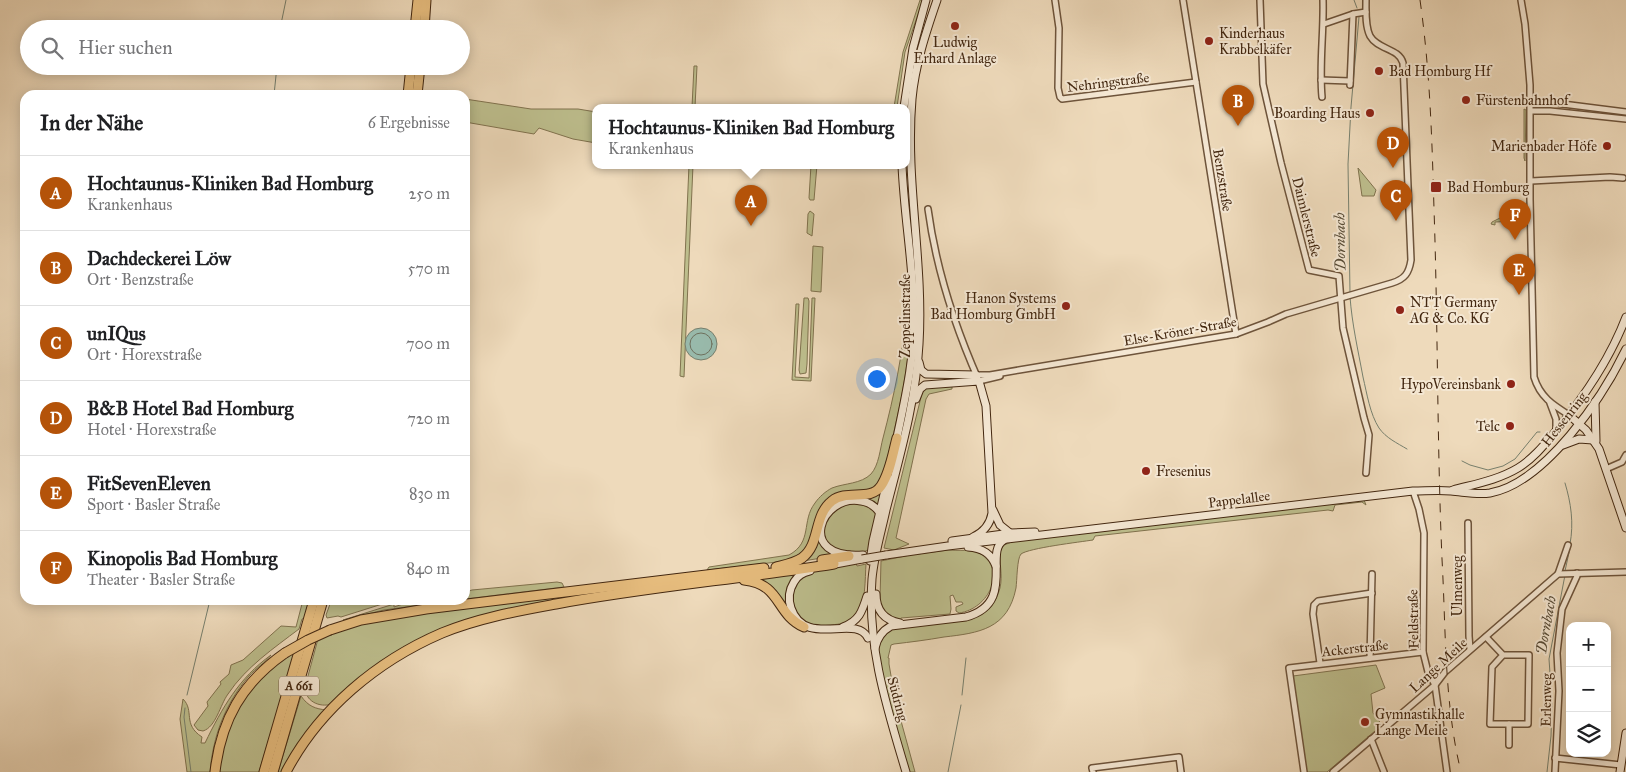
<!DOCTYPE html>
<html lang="de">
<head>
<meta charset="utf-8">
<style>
  body { margin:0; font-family:"IM FELL Great Primer",serif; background:#f6f6f6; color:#202124 }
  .controls { position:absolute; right:15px; bottom:15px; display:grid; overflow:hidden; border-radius:10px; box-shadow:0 2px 12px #0003 }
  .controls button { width:45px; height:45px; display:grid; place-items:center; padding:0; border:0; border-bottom:1px solid #e0e0e0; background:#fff; color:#202124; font:25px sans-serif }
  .you { position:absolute; left:876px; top:378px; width:18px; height:18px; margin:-12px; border:4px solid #fff; border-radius:50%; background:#1a73e8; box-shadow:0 0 0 8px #1a73e833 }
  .badge { display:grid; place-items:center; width:32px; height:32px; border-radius:50%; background:#b45309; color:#fff; font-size:16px; font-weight:700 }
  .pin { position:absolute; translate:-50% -41px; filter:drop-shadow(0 1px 2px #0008) }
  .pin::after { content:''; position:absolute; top:26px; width:18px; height:15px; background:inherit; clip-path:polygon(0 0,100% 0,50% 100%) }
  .popup { position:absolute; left:592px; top:104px; width:318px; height:65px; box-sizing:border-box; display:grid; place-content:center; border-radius:10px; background:#fff; filter:drop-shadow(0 1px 4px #0005); font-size:16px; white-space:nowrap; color:#757577 }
  .popup b { font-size:19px; color:#202124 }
  .popup::after { content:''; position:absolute; left:50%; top:100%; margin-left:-10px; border:10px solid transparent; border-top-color:#fff }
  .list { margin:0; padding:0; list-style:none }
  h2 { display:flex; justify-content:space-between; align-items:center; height:65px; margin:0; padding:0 20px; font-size:21px }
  h2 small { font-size:16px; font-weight:400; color:#757577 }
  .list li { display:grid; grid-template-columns:32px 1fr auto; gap:15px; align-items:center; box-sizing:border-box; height:75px; padding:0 20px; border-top:1px solid #e0e0e0 }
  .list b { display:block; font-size:19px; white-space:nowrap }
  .list p { margin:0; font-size:16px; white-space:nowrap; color:#757577 }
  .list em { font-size:16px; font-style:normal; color:#757577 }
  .icon { flex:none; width:28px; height:28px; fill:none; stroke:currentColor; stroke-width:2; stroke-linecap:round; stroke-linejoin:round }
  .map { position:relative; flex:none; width:1626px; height:772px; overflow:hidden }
  .search { position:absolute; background:#fff; box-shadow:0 2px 12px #0003; left:20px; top:20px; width:450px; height:55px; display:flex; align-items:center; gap:12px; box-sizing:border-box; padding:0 18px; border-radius:28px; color:#757577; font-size:19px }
  .panel { position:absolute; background:#fff; box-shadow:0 2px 12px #0003; left:20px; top:90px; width:450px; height:515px; border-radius:15px }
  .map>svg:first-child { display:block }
  .green { fill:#bdbe8d; stroke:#80724e }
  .water { fill:#99bbad; stroke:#77806e }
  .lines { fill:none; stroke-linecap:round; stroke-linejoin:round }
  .shore { stroke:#6e715e; stroke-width:1 }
  .stream { stroke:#77806e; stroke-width:1 }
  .street-casing { stroke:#6e543b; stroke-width:8 }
  .secondary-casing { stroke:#432710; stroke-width:9 }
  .highway-casing { stroke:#432710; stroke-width:11 }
  .street { stroke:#f4e7d3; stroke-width:5 }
  .secondary { stroke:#f4e7d3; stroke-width:7 }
  .highway { stroke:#e7bd7e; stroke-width:9 }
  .rail { stroke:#432710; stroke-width:1; stroke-dasharray:9 9; stroke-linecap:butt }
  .secondary-bridge-casing { stroke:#432710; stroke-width:9; stroke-linecap:butt }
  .highway-bridge-casing { stroke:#432710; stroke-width:11; stroke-linecap:butt }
  .secondary-bridge { stroke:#f4e7d3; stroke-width:7 }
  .highway-bridge { stroke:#e7bd7e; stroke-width:9 }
  .poi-dot { fill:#8f2418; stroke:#f4e7d3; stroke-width:2 }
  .labels { text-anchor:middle; stroke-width:4; stroke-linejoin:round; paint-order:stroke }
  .shield { fill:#f4e7d3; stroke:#78614a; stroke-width:1 }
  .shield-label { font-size:12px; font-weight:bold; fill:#432710 }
  .poi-label { font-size:14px; fill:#432710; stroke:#f4e7d3; text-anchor:start }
  .street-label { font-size:14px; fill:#432710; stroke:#f4e7d3 }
  .water-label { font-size:15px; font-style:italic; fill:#584c37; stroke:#f4e7d3 }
</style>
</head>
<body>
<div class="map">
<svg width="1626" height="772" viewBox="0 0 1626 772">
  <rect width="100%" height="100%" fill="#eedabb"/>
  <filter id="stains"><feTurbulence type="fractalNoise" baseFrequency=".004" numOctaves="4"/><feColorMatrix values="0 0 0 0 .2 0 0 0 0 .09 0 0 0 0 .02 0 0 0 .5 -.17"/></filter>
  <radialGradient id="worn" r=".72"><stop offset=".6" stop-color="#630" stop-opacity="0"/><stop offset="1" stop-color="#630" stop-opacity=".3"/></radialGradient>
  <g class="green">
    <path d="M920,0H923L905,52L897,107H894L903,52Z"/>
    <path d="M694,66H697L695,107H692Z"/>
    <path d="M465,99L531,109H578L596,112V143L573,139L539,128L534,134L465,122Z"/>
    <path d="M1524,109L1526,110L1525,161L1524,158Z"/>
    <path d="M689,165H693L684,377L680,376Z"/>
    <path d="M811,165H817L814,200H810L809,198Z"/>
    <path d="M1358,168L1376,190L1374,196H1362Z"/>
    <path d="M1517,208H1520L1518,211L1520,224H1518L1517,221L1495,222V225L1491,224L1492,222L1516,210Z"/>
    <path d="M810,211L814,214L812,236L807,233L808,214Z"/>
    <path d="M813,246L823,247L821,292L811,291Z"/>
    <path d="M804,298H808L809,301L807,364L806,373L800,374L799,370Z"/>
    <path d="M812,298H815L811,381L792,380L796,304H799L795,377L809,378Z"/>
    <path d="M906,311C920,332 889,461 878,487L823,505C806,529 821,548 786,561L707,570L709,567L789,555C813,542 801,521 815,503C819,497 826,491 832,488C845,483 861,484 871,474C879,465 880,449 883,438C894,396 903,354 906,311Z"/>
    <path d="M952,386V389L929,394L926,399L896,538L909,544L894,550L884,548L922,393L927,388Z"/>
    <path d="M884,487L880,507C845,477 793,528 834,556L803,561C821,546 812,520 830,505C847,491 871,504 884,487Z"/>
    <path d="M1364,500L1366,505L1362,502L1335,505L1333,511L1328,510L1095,536L1093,540C1080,542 1029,548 1021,554C1017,558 1017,581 1016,588C1008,629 979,633 944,637C927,640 911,642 894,644L891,645L888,658H889V664L895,699L915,772H909L889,706L877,650L881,638L888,631L895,628C910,626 924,625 938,623C964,620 992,619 1000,588C1003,575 999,563 1000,550L1004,545L1017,540Z"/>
    <path d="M846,503H865L876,513L869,550L858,553L834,550C831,547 825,542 824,537C819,521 835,510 846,503Z"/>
    <path d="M948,550C958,551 971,549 979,553C1008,569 989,609 959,613L956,611V607L963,604L962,602H956L953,595L950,596L951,609L950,614L901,618V620C888,618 883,611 878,600L880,599L881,561L910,555Z"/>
    <path d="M856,563L857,566L866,564C865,577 866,607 856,617C849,623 840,624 831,625C823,626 815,626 808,623C786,615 789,584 807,574C821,567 841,566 856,563Z"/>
    <path d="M799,573L792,580L789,609L757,578Z"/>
    <path d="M557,582L562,583L564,587L465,599V592L472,590Z"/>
    <path d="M563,596V601L445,629L332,704C319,708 305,701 305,687L318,639L337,630L386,618Z"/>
    <path d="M303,600H309L305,618L302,619L299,629C274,648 246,667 228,694C220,705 216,727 203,731L198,730L194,725L208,706L207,702L221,684L220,682L229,674L231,665L243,660L281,626L296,627Z"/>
    <path d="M348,600H395L341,617L338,616L327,618L326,615L330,604Z"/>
    <path d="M415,600H458L384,610L343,620L394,604V607Z"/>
    <path d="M295,652L259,772H218L224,738L242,699L272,665Z"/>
    <path d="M271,655C266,662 255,669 249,676C225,704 213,736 210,772H187L180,719L183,699C195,711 182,724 202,737L201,743H205C222,708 239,678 271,655Z"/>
    <path d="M1376,665L1385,688L1371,694L1373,713L1382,725L1327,772H1304L1293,676Z"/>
    <path d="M301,696C308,706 315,709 327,710L284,772H278Z"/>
  </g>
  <circle class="water" cx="701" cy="344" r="16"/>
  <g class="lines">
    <circle class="shore" cx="701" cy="344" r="11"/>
    <g class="stream">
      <path d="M1354,0L1357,8"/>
      <path d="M280,29L286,0"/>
      <path d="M274,95L277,66"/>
      <path d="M1350,293L1348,164L1351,107L1359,17"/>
      <path d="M1350,297C1352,324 1358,350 1363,377C1367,394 1370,414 1379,428C1386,438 1397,443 1407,449"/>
      <path d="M1462,461L1470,465L1488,470L1503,466L1515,459L1537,432H1540"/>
      <path d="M1565,483C1571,503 1574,523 1570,544"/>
      <path d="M1565,571L1570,548"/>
      <path d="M187,695L210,600"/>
      <path d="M962,695L966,658"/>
      <path d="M185,708L184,717L191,772"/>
      <path d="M948,772L961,705"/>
      <path d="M1547,772L1551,736L1552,703L1549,659L1565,575"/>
    </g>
    <defs>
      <g id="street">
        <path d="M1055,0L1059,28L1058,88L1060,97L1062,99L1196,82"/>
        <path d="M1183,0L1236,334"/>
        <path d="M1260,0L1263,84L1281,163L1309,270L1339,276L1343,328L1364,418L1369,435L1366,473"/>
        <path d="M1521,0L1525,24L1530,85V199L1534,377C1540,397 1553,405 1569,415"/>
        <path d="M1324,24L1353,14"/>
        <path d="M1321,80L1350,81"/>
        <path d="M1350,85L1353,14L1366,12"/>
        <path d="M1322,97C1319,65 1324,32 1323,0"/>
        <path d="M1531,100L1626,112"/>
        <path d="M1531,111H1550L1626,119"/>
        <path d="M1531,181L1610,177L1623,178"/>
        <path d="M928,209C936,268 955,327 979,381L1000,376"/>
        <path d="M976,375H990L1019,370L1236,334L1268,322L1286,314L1392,283C1405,279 1409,273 1411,260L1403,63C1399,48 1378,50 1370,36C1365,26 1366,11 1366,0"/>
        <path d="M1550,403L1556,419V431"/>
        <path d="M1606,469L1622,462L1626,455"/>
        <path d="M1414,494L1419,509L1424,533L1423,652L1428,672L1435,685L1447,772"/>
        <path d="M1468,523L1469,636L1470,649"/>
        <path d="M1558,574L1568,545"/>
        <path d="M1486,637L1503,655H1529L1528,724H1490L1492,667L1503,655"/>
        <path d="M1370,658L1372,574"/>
        <path d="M1320,663L1313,614L1314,605L1318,601L1372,593"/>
        <path d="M1371,739L1384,772"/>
        <path d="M1509,745V724"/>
        <path d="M1555,758L1621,765"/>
        <path d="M1093,772L1092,768L1179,757L1181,772"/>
        <path d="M1304,772L1289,668L1423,652"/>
        <path d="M1333,772L1435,685L1445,672L1558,574L1626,572"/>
        <path d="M1555,772L1559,691L1557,653L1562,609L1577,576V573"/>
      </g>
      <g id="secondary">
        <path d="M904,107L913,48L926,0"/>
        <path d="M919,362L921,370L926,374L976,375"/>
        <path d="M916,399L920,389L925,385L979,381L986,406L992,513C990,525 984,532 973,537"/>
        <path d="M1595,402L1596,441"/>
        <path d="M1569,415L1586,430L1599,449L1626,528"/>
        <path d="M896,442C905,399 915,357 914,313C913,263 904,214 902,165"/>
        <path d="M1563,445L1579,439L1593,440"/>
        <path d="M1453,490C1475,484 1498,480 1518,468C1533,459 1545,444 1556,431C1585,396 1610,359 1626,317"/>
        <path d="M993,510L1000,525L1010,533"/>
        <path d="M952,541L1011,533L1035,532"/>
        <path d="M968,547C982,548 991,553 996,566"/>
        <path d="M863,555C794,560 821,493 861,501C870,502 875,506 880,513"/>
        <path d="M886,555L948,546L1413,491C1425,491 1439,490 1451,491C1464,492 1477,495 1490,493C1545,483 1603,397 1626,349"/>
        <path d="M870,561L873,541L888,477"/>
        <path d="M830,565L862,559"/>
        <path d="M810,571C803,573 798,575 794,582C789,590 788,599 791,608C805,649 856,613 868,638"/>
        <path d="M876,594C876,610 884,620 900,623"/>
        <path d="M843,627C859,621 862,612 867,596"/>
        <path d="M875,648C877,638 882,631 891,626L966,617C1017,603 983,552 1004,540"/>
        <path d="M906,772C887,708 867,647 872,579C874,556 881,533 886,510C900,455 916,400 919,344C924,262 905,181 912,99C915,65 926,32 937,0"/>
        <path d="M1620,772L1626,733"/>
      </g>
      <g id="highway">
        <path d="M415,29L418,0"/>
        <path d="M424,29L426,0"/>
        <path d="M403,67V66"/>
        <path d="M408,95L411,66"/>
        <path d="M417,95L420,66"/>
        <path d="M822,560L849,556"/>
        <path d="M776,567C784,565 795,563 802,558C821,544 813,516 832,501C847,489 870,502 881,486C890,473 893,453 897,438"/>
        <path d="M744,580C782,584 775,614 804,627"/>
        <path d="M330,630L361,620L426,609L764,568"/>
        <path d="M215,772C221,720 242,683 285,653"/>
        <path d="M264,772L314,600"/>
        <path d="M273,772L323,600"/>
        <path d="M286,772C319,709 377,661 442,633C478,618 518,611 556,604C648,587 741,579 834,564"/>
      </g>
    </defs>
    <use href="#street" class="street-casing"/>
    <use href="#secondary" class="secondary-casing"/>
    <use href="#highway" class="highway-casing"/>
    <use href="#street" class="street"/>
    <use href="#secondary" class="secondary"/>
    <use href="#highway" class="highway"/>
    <path class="rail" d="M1420,0C1430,70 1432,139 1434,209C1438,326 1437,443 1442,559C1446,630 1444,703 1461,772"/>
    <defs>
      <path id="secondary-bridge" d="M862,559L886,555"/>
      <path id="highway-bridge" d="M285,653L308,640L330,630"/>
    </defs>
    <use href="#secondary-bridge" class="secondary-bridge-casing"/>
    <use href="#highway-bridge" class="highway-bridge-casing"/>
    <use href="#secondary-bridge" class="secondary-bridge"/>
    <use href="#highway-bridge" class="highway-bridge"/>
  </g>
  <g class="poi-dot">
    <circle cx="955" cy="26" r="5"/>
    <circle cx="1209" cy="41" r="5"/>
    <circle cx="1379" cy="71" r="5"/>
    <circle cx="1466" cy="100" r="5"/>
    <circle cx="1370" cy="113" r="5"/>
    <circle cx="1607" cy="146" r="5"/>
    <rect x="1430" y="181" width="12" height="12" rx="2.5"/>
    <circle cx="1066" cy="306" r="5"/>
    <circle cx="1400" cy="310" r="5"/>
    <circle cx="1511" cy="384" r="5"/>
    <circle cx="1510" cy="426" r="5"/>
    <circle cx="1146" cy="471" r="5"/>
    <circle cx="1365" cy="722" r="5"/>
  </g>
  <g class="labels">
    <rect class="shield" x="279" y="676.5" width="40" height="19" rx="4"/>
    <g class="shield-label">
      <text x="299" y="690">A 661</text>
    </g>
    <g class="poi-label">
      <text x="1219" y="38">Kinderhaus<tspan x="1219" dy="16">Krabbelkäfer</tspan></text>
      <text x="955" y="47" text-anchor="middle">Ludwig<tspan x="955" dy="16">Erhard Anlage</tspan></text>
      <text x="1389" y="76">Bad Homburg Hf</text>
      <text x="1476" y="105">Fürstenbahnhof</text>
      <text x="1360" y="118" text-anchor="end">Boarding Haus</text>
      <text x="1597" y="151" text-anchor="end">Marienbader Höfe</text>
      <text x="1447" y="192">Bad Homburg</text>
      <text x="1056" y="303" text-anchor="end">Hanon Systems<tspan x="1056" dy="16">Bad Homburg GmbH</tspan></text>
      <text x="1410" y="307">NTT Germany<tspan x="1410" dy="16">AG &amp; Co. KG</tspan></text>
      <text x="1501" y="389" text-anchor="end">HypoVereinsbank</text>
      <text x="1500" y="431" text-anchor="end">Telc</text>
      <text x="1156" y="476">Fresenius</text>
      <text x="1375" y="719">Gymnastikhalle<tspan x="1375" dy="16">Lange Meile</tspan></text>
    </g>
    <g class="street-label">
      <text transform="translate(1108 82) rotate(-7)" y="5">Nehringstraße</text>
      <text transform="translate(1223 180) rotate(81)" y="5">Benzstraße</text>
      <text transform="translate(1307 217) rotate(76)" y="5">Daimlerstraße</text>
      <text transform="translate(905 316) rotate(-90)" y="5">Zeppelinstraße</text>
      <text transform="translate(1180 331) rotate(-10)" y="5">Else-Kröner-Straße</text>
      <text transform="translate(1564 419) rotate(-52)" y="5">Hessenring</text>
      <text transform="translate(1239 499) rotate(-7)" y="5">Pappelallee</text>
      <text transform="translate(1457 586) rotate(-90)" y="5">Ulmenweg</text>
      <text transform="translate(1413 619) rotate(-91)" y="5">Feldstraße</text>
      <text transform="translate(1355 648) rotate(-6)" y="5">Ackerstraße</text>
      <text transform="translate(1438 665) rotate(-43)" y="5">Lange Meile</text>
      <text transform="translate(898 699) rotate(75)" y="5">Südring</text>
      <text transform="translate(1546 700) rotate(-89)" y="5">Erlenweg</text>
    </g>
    <g class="water-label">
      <text transform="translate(1340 242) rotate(-91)" y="5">Dornbach</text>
      <text transform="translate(1546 625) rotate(-80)" y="5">Dornbach</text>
    </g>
  </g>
  <rect width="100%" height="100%" filter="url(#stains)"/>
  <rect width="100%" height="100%" fill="url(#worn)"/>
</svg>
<div class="controls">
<button>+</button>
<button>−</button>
<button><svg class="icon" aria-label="layers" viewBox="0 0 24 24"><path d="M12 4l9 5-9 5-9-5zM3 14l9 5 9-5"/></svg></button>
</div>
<div class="you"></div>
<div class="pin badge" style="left:751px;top:226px">A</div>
<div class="popup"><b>Hochtaunus-Kliniken Bad Homburg</b>Krankenhaus</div>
<div class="pin badge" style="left:1238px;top:126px">B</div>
<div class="pin badge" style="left:1396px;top:221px">C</div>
<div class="pin badge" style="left:1393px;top:168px">D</div>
<div class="pin badge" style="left:1519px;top:295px">E</div>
<div class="pin badge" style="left:1515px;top:240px">F</div>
<div class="search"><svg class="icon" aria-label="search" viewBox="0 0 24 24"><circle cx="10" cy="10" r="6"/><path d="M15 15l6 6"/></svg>Hier suchen</div>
<section class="panel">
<h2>In der Nähe<small>6 Ergebnisse</small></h2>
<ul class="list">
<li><span class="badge">A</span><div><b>Hochtaunus-Kliniken Bad Homburg</b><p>Krankenhaus</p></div><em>250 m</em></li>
<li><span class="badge">B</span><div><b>Dachdeckerei Löw</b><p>Ort · Benzstraße</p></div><em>570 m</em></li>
<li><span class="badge">C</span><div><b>unIQus</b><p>Ort · Horexstraße</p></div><em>700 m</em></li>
<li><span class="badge">D</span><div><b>B&amp;B Hotel Bad Homburg</b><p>Hotel · Horexstraße</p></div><em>720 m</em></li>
<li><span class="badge">E</span><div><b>FitSevenEleven</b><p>Sport · Basler Straße</p></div><em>830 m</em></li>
<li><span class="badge">F</span><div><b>Kinopolis Bad Homburg</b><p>Theater · Basler Straße</p></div><em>840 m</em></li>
</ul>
</section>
</div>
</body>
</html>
